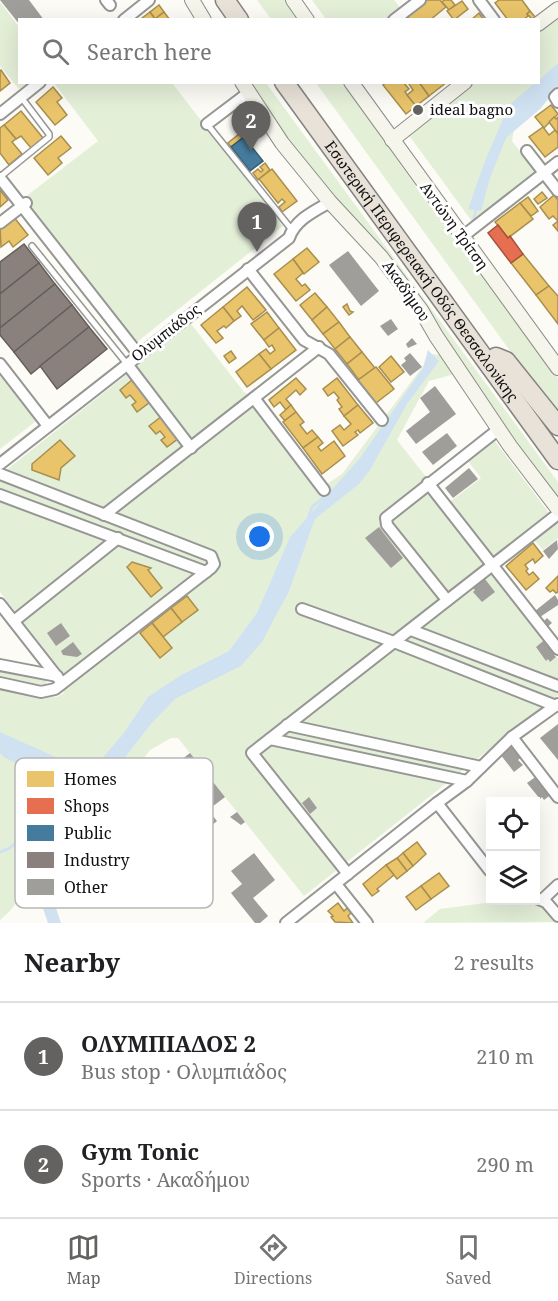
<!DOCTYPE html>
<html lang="en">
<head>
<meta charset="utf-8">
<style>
  body { margin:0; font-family:"Noto Serif",serif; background:#f6f6f6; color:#202124 }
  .controls { position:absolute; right:18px; bottom:18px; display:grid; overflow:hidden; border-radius:0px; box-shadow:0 6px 24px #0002 }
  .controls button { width:54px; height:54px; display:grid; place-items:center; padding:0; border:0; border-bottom:2px solid #e0e0e0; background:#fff; color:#202124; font:30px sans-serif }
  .you { position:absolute; left:260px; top:537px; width:21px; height:21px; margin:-15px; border:4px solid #fff; border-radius:50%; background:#1a73e8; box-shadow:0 0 0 9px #1a73e833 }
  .badge { display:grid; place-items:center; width:39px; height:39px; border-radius:50%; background:#636260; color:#fff; font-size:20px; font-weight:700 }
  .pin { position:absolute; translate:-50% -50px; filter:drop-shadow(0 2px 3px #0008) }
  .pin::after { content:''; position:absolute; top:32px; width:21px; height:18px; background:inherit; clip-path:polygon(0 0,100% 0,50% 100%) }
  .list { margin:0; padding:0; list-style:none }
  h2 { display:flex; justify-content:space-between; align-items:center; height:78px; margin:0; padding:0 24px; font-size:26px }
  h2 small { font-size:20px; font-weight:400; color:#757577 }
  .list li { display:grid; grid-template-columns:39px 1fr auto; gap:18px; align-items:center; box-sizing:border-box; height:108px; padding:0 24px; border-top:2px solid #e0e0e0 }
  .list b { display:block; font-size:22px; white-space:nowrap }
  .list p { margin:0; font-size:20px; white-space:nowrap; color:#757577 }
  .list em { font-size:20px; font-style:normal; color:#757577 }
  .icon { flex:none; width:33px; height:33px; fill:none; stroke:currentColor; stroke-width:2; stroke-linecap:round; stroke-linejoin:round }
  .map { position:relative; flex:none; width:558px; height:923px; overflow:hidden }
  .search { position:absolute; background:#fff; box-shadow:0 6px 24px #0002; left:18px; right:18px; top:18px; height:66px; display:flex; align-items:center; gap:15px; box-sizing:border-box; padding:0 21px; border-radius:0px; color:#757577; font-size:22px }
  .sheet { height:294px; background:#fff }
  nav { display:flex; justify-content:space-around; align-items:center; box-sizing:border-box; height:84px; border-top:2px solid #e0e0e0; background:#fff; font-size:16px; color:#757577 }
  nav a { display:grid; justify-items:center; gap:3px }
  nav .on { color:#636260 }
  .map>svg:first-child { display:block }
  .green { fill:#e4efd8 }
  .water { fill:#d0e2f2 }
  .homes { fill:#e9c46a; stroke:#a88e4f; stroke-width:1.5 }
  .shops { fill:#e76f51; stroke:#a6523e; stroke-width:1.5 }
  .public { fill:#457b9d; stroke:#355b73; stroke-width:1.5 }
  .industry { fill:#8a817c; stroke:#655f5c; stroke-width:1.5 }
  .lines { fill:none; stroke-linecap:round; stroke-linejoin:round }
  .stream { stroke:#d0e2f2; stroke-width:3 }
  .building { fill:#a09e9b }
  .lane-casing { stroke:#969694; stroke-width:8 }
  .street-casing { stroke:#969694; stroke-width:14 }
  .secondary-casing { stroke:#8d8c8a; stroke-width:16 }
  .highway-casing { stroke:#848381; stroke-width:21 }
  .lane { stroke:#fffefe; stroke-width:5 }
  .street { stroke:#fffefe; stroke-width:10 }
  .secondary { stroke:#f5f5ec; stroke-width:14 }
  .highway { stroke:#e8e2d8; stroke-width:18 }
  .poi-dot { fill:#636260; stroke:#fff; stroke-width:2 }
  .labels { text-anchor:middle; stroke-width:6; stroke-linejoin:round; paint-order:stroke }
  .poi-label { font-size:15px; fill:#101010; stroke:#fff; text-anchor:start }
  .street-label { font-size:15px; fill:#101010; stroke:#fff }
  .key { fill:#fff; stroke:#b7b7b7; stroke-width:1.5 }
  .key-label { font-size:16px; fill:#101010 }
</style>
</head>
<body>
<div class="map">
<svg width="558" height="923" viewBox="0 0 558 923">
  <rect width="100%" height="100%" fill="#fcfbf6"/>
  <g class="green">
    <path d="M257,0H285L299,19H271Z"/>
    <path d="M312,0H394L409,19H326Z"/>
    <path d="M0,2L19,27L20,82L27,83L19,89L0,66Z"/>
    <path d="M558,18V87L540,109L514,130L512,141L537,173L474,224L408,134L474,83L538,82L539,33Z"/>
    <path d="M54,83H172L283,226L137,342L24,198L98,141Z"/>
    <path d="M249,83H266L558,482V497L523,452L437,326L303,162Z"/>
    <path d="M316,83H343L422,195L558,378V417Z"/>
    <path d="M193,322L191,324L244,392L250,396L247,399L318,490L342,474L432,354L441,355L455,374L429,381L397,440L427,478L422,483L442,508L481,478L468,461L494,440L558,525V538L543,550L528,533L486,564L558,659V695L304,896L178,738H171L150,750L144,758L130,766L76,832L98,857L66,885L49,864L9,912L0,920V687L57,697L64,693L63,690L71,683L0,592V475Z"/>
    <path d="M0,376L36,421L0,449Z"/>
    <path d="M0,669L41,677L47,680L46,686L0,676Z"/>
    <path d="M508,900L544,905L556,922L423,923L440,909Z"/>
  </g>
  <g class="water">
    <path d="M558,63V87L540,109L506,138L490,178L481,211L468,209L485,161L509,105L535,83L538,82L539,80Z"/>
    <path d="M428,350L439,361L407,404L370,470L359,484L315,519L289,591L262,642L241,666L175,699L151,724L94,797L68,816L53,822L44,841L54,902L61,923H48L30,871V832L41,802L71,788L5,758L0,753V732L62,760L93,769L123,734L148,697L181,675L229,651L257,613L290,537L360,458L423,368Z"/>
  </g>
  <g class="homes">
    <path d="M427,0H440L446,7L430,20H410L407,16Z"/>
    <path d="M444,0H451L455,5L449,10L442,2Z"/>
    <path d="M499,0H522L530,11L527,14L528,16L523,20H508L495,3Z"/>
    <path d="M462,1L468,9L454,20L447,11Z"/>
    <path d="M159,5L164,12L155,19L150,12Z"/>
    <path d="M530,11L536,18L533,20L527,14Z"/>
    <path d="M150,12L155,19L144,20L142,18Z"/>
    <path d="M164,12L170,20H154L155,19Z"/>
    <path d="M479,13L484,20H471Z"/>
    <path d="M1,70L10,83L0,91V71Z"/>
    <path d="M387,82H403L409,89L405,92L416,106L406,114L383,85Z"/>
    <path d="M412,82H419L429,96L416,106L407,95L413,90L409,84Z"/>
    <path d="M419,82H447L429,96Z"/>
    <path d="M53,87L62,98L57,102L67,115L55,125L36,102Z"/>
    <path d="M551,105L558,114L544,128L535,117Z"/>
    <path d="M21,111L43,138L31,148L21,136L16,139L4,125Z"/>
    <path d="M554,117L556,119L558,117V134L549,122Z"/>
    <path d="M4,125L16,139L12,142L22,154L9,165L0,153V128Z"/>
    <path d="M543,127L549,135L555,130L558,134V147L545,157L529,137Z"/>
    <path d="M239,134L242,138L231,147L228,143Z"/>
    <path d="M61,136L71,148L58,158L62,163L48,175L34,158Z"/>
    <path d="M265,163L270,170L258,180L253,173L258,169L261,172L263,170L260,167Z"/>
    <path d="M272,169L297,201L282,212L279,207L285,202L282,199L278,203L259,179Z"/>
    <path d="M0,190L8,200L0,207Z"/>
    <path d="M542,192L547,198L538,204L534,199Z"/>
    <path d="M554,195L558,200V231L553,225L558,221L553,216L549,219L540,207Z"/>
    <path d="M528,197L538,211L531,216L520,203Z"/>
    <path d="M520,203L533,219L508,238L495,222Z"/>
    <path d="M13,216L28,235L13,247L9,241L1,247L0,226Z"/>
    <path d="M307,248L319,262L304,274L293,259Z"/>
    <path d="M523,254L549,286L536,295L511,263Z"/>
    <path d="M293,259L303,273L296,279L302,286L305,284L310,290L296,301L274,274Z"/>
    <path d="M549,286L558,296V324L536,295Z"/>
    <path d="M247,287L266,310L253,320L242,306L237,311L241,316L234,321L223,307Z"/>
    <path d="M315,293L327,307L312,320L300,305Z"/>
    <path d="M347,304L350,311L353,312L349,315L343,307Z"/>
    <path d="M223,307L234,321L226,328L224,326L217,331L223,338L216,343L201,325Z"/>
    <path d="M327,307L339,322L323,334L312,320Z"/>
    <path d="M267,312L279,328L264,340L251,324Z"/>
    <path d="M339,322L350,337L335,349L323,334Z"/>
    <path d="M279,328L296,350L271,369L259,354L266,349L270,354L275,350L272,345L269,347L264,340Z"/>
    <path d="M350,337L362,352L347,364L335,349Z"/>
    <path d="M231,351L236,358L229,363L224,356Z"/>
    <path d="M362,352L375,368L359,380L347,364Z"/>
    <path d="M259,354L271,369L247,387L236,372Z"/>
    <path d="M391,356L404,372L391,382L379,367Z"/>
    <path d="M376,367L394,389L376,403L358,380Z"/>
    <path d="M296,378L306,389L300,395L296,390L286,399L291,405L286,410L280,402L274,407L269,400Z"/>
    <path d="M337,378L358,405L344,416L339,409L342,407L337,400L339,398L334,392L328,396L323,389Z"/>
    <path d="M133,379L150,402L137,412L132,405L136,402L130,395L126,398L120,390Z"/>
    <path d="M291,405L296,412L285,421L280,415Z"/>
    <path d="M358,405L373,423L360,433L358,430L355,432L358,435L343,446L332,431L340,425L344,430L351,424L344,416Z"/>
    <path d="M296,412L304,422L300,425L307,434L312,430L318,437L303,448L283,422Z"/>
    <path d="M162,416L179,438L167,447L161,440L165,437L160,431L156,434L149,426Z"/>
    <path d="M318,437L323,443L318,447L321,451L334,441L345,456L322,474L303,448Z"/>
    <path d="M60,440L75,456L61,468L59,480L32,470V464Z"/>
    <path d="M533,543L543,556L535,563L533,559L525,565L528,569L526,571L529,575L533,572L539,579L526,590L506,566Z"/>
    <path d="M132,562L151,568L148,570L162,588L151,597L127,567Z"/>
    <path d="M558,576V592L556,593L553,590L550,592L546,588Z"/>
    <path d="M187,596L198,610L182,622L171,608Z"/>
    <path d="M171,608L182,622L163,637L152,623Z"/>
    <path d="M152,623L172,648L160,658L140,633Z"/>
    <path d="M417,842L426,854L413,866L403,853Z"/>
    <path d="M403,853L413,866L407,871L397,858Z"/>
    <path d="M397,858L407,871L397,879L386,865Z"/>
    <path d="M386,865L394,875L377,889L379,891L372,896L363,884Z"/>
    <path d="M439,873L449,886L431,899L421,886Z"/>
    <path d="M421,886L431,899L416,910L406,897Z"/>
    <path d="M338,903L344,911L347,908L351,913L348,916L353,923L335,922L331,917L333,916L328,911Z"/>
  </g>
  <path class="shops" d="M498,225L508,238L510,236L523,254L511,263L488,233Z"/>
  <path class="public" d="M244,137L263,161L250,171L231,147Z"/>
  <g class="industry">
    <path d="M24,244L39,263L0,294V262Z"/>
    <path d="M39,263L55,284L0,328V294Z"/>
    <path d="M55,284L72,305L14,352L0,335V328Z"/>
    <path d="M72,305L89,327L31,374L14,352Z"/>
    <path d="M89,327L107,349L57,389L40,366Z"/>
  </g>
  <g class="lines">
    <g class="stream">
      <path d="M474,218L476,209"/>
      <path d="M308,519L312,507L334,489"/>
      <path d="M0,852L10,848L32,828"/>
    </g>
  </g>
  <g class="building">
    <path d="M0,0H29L44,20H20V25Z"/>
    <path d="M348,251L379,291L361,306L329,265Z"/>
    <path d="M391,319L398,329L388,336L380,326Z"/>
    <path d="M412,338L417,344L408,348L406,344Z"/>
    <path d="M410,353L422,367L410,376L401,365L406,361L404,358Z"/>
    <path d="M435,386L456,414L416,444L406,431L430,412L420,398Z"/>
    <path d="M447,433L457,446L433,465L422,452Z"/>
    <path d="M469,468L478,479L453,498L445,488Z"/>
    <path d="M379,527L403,558L391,568L365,538Z"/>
    <path d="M557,540L558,549L549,559L543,551Z"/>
    <path d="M485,579L495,592L482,602L473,592L475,590L473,588Z"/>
    <path d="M555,595L558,600V605L540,617L535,611Z"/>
    <path d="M547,618L552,623L546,628L542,623Z"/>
    <path d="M61,623L70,636L56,646L47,633Z"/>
    <path d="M548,637L558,652L554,655L556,657L550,662L548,659L546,661L536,647Z"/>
    <path d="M73,642L82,654L77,657L63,655L61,651Z"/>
    <path d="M558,724V760L540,738Z"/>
    <path d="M514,743L524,755L518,760L523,765L514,772L500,754Z"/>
    <path d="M190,753L225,797L208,810L217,821L202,834L153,774L167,763L171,768Z"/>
    <path d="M538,775L553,793L544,800L542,797L540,799L527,783Z"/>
    <path d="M309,797L317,808L310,814L302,803Z"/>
    <path d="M237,812L245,822L241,825L230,817Z"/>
    <path d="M254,853L275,880L253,898L268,916L260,923H255L231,893L242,884L231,871Z"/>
  </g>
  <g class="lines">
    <defs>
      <g id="lane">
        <path d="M207,124L292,230"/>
        <path d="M0,177L49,137V134L21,97"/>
        <path d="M32,246L127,364"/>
      </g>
      <g id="street">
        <path d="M106,0L110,5"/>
        <path d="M479,0L494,20"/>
        <path d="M124,20L149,0"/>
        <path d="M394,20L420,0"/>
        <path d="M558,94L555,97L558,102"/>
        <path d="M0,114L40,82"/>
        <path d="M207,124L248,93"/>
        <path d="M527,151L558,191"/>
        <path d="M0,178L139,355"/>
        <path d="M0,223L26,203"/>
        <path d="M462,237L558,162"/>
        <path d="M248,269L304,340L329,354L382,420"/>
        <path d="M0,364L48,426"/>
        <path d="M127,364L191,448"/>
        <path d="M254,398L324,490"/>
        <path d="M0,464L289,238C295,220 314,211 330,202"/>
        <path d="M0,474L211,556L214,564L211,568L55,689L41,692L0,683"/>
        <path d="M428,483L558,649"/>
        <path d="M0,495L206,572"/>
        <path d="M104,515L319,347"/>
        <path d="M447,600L387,525L386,518L499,429"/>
        <path d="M0,604L62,683"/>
        <path d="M302,609L394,642L556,706"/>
        <path d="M14,621L118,538"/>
        <path d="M411,630L558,686"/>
        <path d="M0,665L57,676"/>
        <path d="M287,725L481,767"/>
        <path d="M512,737L558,797"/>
        <path d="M270,739L467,781"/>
        <path d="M437,803L490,871"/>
        <path d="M348,874L252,753L558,514"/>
        <path d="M336,884L367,923"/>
        <path d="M536,898L546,902L558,916"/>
        <path d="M542,900L558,885"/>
        <path d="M286,923L437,803L467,781L512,737L558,704"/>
      </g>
      <g id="secondary">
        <path d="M192,0L204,20"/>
        <path d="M293,0L307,20"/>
        <path d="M538,24L558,9"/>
        <path d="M242,82L282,143L330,202L381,257L421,310L436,336L510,446L558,509"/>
        <path d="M351,82L558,368"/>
        <path d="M392,140L465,82"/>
      </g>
      <g id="highway">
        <path d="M225,0L239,20"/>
        <path id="s1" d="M284,82L558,460"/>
        <path d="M496,357L506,361L558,426"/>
      </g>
    </defs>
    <use href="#lane" class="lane-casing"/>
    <use href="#street" class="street-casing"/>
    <use href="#secondary" class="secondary-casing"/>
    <use href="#highway" class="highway-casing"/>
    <use href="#lane" class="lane"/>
    <use href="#street" class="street"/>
    <use href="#secondary" class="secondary"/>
    <use href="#highway" class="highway"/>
  </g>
  <circle class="poi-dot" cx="418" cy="110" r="6"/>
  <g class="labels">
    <g class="poi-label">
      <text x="430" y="115">ideal bagno</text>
    </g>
    <g class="street-label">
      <text transform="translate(454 226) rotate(54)" y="5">Αντώνη Τρίτση</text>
      <text dy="5" stroke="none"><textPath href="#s1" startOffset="234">Εσωτερική Περιφερειακή Οδός Θεσσαλονίκης</textPath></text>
      <text transform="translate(406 291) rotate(55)" y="5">Ακαδήμου</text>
      <text transform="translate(166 333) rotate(-38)" y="5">Ολυμπιάδος</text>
    </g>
  </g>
  <rect x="15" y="758" width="198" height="150" rx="9" class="key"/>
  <rect x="27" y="771" width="27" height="16" fill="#e9c46a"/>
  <rect x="27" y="798" width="27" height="16" fill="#e76f51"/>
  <rect x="27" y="825" width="27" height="16" fill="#457b9d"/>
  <rect x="27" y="852" width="27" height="16" fill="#8a817c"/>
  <rect x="27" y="879" width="27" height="16" fill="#a09e9b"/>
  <g class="key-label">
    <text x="64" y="785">Homes</text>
    <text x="64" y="812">Shops</text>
    <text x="64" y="839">Public</text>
    <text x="64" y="866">Industry</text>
    <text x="64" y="893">Other</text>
  </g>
</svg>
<div class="controls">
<button><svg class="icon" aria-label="locate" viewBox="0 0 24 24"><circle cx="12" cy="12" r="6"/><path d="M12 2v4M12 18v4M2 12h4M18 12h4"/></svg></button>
<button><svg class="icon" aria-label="layers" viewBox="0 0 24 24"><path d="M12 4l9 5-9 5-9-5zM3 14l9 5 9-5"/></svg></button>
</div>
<div class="you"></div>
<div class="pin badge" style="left:257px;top:252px">1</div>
<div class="pin badge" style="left:251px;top:151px">2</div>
<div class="search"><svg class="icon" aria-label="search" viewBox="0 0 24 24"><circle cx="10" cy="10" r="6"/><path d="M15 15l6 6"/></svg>Search here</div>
</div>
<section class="sheet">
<h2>Nearby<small>2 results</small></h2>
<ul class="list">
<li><span class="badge">1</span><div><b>ΟΛΥΜΠΙΑΔΟΣ 2</b><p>Bus stop · Ολυμπιάδος</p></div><em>210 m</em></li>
<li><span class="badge">2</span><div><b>Gym Tonic</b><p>Sports · Ακαδήμου</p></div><em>290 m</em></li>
</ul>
</section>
<nav>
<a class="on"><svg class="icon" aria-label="map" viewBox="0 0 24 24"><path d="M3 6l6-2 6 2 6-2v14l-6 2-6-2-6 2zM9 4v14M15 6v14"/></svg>Map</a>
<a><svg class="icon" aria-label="directions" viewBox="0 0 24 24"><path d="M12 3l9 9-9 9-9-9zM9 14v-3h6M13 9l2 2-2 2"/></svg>Directions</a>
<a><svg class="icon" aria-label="saved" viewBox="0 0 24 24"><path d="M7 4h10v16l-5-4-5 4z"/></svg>Saved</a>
</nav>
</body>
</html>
